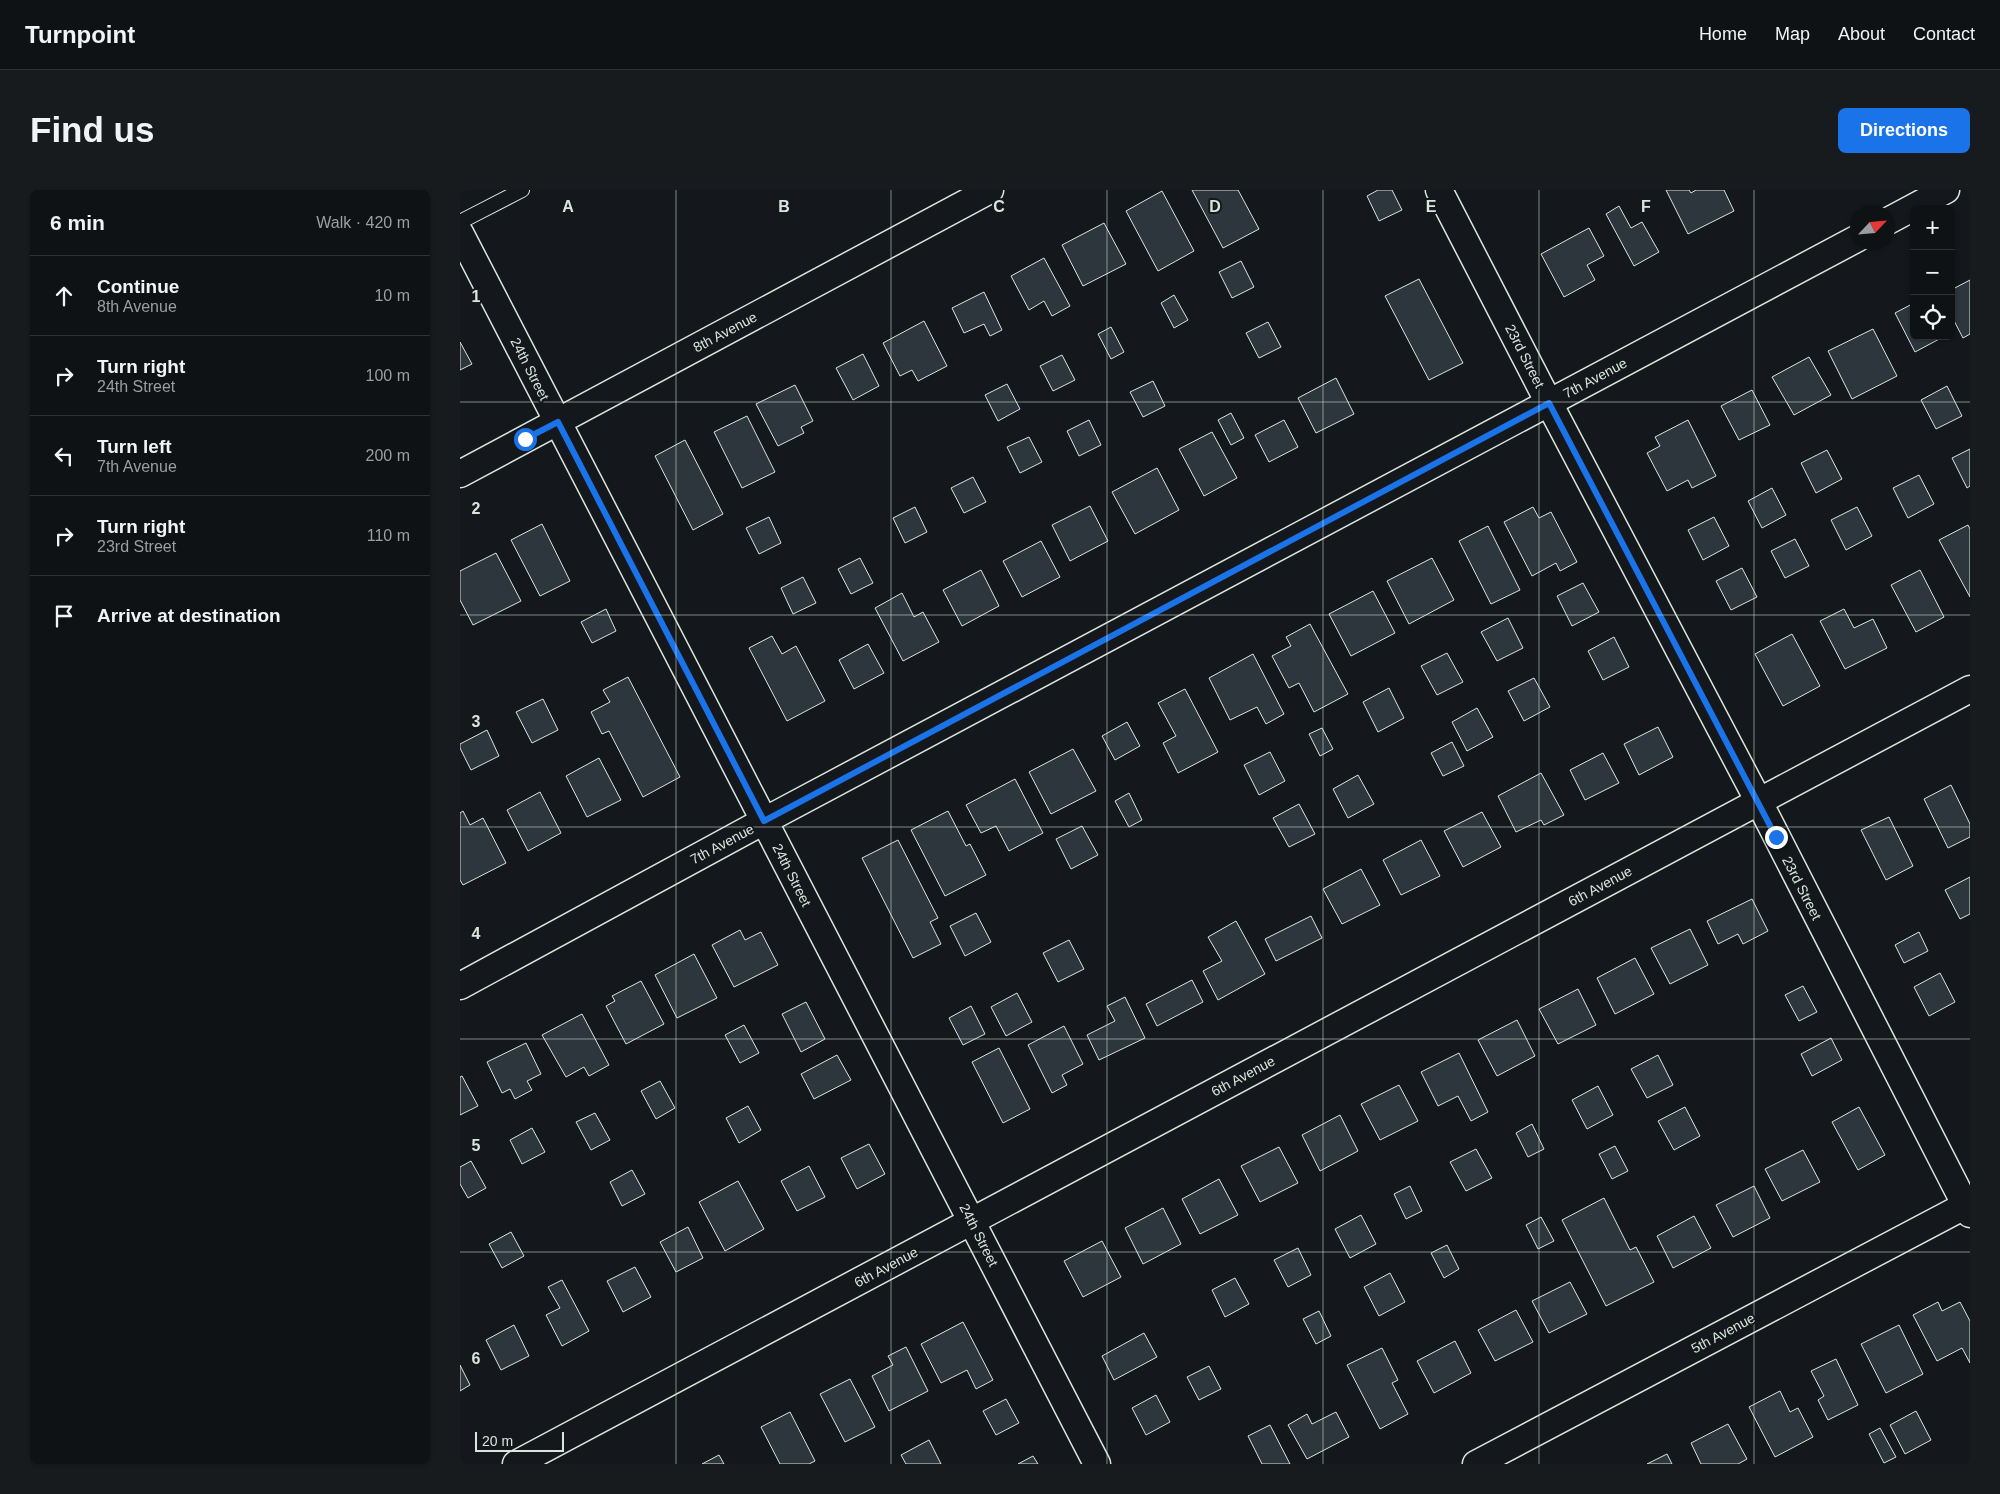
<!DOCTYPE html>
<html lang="en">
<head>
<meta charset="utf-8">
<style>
  body { margin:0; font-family:Helvetica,sans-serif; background:#181b1e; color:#f1f3f6 }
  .controls { position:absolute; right:15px; top:15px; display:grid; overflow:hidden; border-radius:8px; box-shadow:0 1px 4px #0004 }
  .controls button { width:45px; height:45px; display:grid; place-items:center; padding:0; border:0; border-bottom:1px solid #2f3234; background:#0f1215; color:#f1f3f6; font:25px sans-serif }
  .compass { position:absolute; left:1390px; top:15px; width:45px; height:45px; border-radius:50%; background:#0f1215; box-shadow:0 1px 4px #0004; rotate:64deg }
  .scale { position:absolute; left:15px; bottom:12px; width:89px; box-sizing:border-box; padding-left:5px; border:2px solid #d8e6dc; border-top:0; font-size:14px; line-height:18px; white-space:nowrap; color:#d8e6dc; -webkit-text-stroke:4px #14181c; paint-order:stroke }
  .stop { position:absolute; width:15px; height:15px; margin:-11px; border:4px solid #1a73e8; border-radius:50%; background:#fff }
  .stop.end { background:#1a73e8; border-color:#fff; box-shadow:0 1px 5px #0008 }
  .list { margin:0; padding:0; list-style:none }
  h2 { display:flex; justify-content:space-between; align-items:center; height:65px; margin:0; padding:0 20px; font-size:21px }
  h2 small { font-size:16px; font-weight:400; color:#9b9ea0 }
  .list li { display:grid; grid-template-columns:32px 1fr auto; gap:15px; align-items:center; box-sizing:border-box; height:80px; padding:0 20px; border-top:1px solid #2f3234 }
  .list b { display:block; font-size:19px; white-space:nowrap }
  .list p { margin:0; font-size:16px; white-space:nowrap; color:#9b9ea0 }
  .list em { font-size:16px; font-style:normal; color:#9b9ea0 }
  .icon { flex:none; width:28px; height:28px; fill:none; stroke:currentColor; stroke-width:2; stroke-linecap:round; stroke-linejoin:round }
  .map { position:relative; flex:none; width:1510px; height:1274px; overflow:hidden; border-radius:8px }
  header { display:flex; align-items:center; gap:30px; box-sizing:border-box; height:70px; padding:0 25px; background:#0f1215; border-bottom:1px solid #2f3234 }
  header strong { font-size:24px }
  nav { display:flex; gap:28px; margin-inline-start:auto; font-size:18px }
  .intro { display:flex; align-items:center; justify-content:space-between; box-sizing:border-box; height:120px; padding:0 30px }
  h1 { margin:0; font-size:35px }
  .button { padding:12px 22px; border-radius:8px; background:#1a73e8; color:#fff; font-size:18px; font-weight:700 }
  main { display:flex; gap:30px; padding:0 30px }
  aside { flex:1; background:#0f1215; border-radius:8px; box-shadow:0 1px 4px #0004 }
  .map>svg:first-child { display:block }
  .building { fill:#2c363c; stroke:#d8e6dc }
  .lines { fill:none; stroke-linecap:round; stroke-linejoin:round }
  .service-casing { stroke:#d8e6dc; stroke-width:16 }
  .minor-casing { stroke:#d8e6dc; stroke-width:29 }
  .service { stroke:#14181c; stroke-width:14 }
  .minor { stroke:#14181c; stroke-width:26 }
  .route { stroke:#1a73e8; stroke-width:6 }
  .grid { fill:none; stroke:#d8e6dc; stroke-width:1; stroke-opacity:0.55 }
  .labels { text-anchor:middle; stroke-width:4; stroke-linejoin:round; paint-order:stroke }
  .street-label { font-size:14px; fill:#d8e6dc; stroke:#14181c }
  .grid-label { font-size:16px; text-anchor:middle; font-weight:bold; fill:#d8e6dc; stroke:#14181c; stroke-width:4; stroke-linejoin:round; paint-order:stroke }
</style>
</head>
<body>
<header>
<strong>Turnpoint</strong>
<nav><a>Home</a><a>Map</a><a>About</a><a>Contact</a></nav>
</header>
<div class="intro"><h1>Find us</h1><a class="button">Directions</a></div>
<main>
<aside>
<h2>6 min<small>Walk · 420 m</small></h2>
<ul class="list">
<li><svg class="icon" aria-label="ahead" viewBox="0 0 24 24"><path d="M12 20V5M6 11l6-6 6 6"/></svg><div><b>Continue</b><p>8th Avenue</p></div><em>10 m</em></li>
<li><svg class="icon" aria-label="right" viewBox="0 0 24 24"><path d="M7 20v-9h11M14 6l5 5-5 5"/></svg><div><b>Turn right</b><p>24th Street</p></div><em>100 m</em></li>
<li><svg class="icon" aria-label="left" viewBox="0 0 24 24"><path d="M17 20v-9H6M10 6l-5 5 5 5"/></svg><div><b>Turn left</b><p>7th Avenue</p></div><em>200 m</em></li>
<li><svg class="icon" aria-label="right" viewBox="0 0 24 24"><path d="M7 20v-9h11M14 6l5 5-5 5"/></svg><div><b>Turn right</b><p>23rd Street</p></div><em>110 m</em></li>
<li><svg class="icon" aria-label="arrive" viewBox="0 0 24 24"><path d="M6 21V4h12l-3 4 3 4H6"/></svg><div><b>Arrive at destination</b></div></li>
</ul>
</aside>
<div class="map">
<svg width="1510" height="1274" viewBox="0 0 1510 1274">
  <rect width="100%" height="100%" fill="#14181c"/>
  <g class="building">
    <path d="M732,0H778L799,39L763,58Z"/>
    <path d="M918,0H932L942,20L919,31L907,6Z"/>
    <path d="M1206,0H1229L1231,3L1236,0H1264L1274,21L1228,44Z"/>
    <path d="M702,1L734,61L698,81L666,21Z"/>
    <path d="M1159,16L1171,38L1182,32L1199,62L1174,76L1146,24Z"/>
    <path d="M644,33L666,74L623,96L602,55Z"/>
    <path d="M1129,38L1144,66L1127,75L1135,90L1104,107L1081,64Z"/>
    <path d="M584,68L610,116L592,126L584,111L569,120L551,86Z"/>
    <path d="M781,71L794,97L772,108L759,82Z"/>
    <path d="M959,89L1003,173L969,190L925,106Z"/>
    <path d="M1510,90V144L1503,148L1491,125V100Z"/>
    <path d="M524,102L542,140L530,146L524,134L504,143L492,118Z"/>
    <path d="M714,105L728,130L714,138L701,113Z"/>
    <path d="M1454,113V146H1485L1455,162L1435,123Z"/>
    <path d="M464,131L487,176L458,191L452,180L440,186L423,153Z"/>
    <path d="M808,132L821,157L799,168L786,143Z"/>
    <path d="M651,137L664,162L651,169L638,144Z"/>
    <path d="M1413,139L1437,186L1392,209L1368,161Z"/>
    <path d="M0,152L12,174L0,180Z"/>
    <path d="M403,164L419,196L393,210L376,178Z"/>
    <path d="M602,165L615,190L593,201L580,176Z"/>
    <path d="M1349,167L1371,205L1334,225L1312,187Z"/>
    <path d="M876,188L894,224L856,243L838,208Z"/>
    <path d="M693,191L705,216L683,227L670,202Z"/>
    <path d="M547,194L560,219L538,231L525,205Z"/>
    <path d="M335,195L353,231L341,237L344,243L318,256L296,214Z"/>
    <path d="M1487,196L1502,226L1476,239L1461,210Z"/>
    <path d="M1292,200L1310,235L1279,250L1261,216Z"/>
    <path d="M771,223L784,248L771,255L758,230Z"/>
    <path d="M287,226L315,282L282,298L254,242Z"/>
    <path d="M629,230L641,255L619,266L607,241Z"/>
    <path d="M824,230L838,257L809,272L795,245Z"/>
    <path d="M1228,230L1256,286L1232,298L1228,290L1207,301L1187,263L1200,256L1195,247Z"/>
    <path d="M752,242L777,288L744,306L719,259Z"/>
    <path d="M569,247L582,272L560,283L547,257Z"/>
    <path d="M225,250L263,324L233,340L195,266Z"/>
    <path d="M1510,259V296L1507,298L1492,268Z"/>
    <path d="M1367,260L1382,289L1356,303L1341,273Z"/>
    <path d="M697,278L719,320L675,344L652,302Z"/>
    <path d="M1459,285L1474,314L1448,328L1433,298Z"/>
    <path d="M513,287L526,312L504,323L491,298Z"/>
    <path d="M1312,298L1326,325L1302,338L1288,311Z"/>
    <path d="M630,316L648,351L610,371L592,335Z"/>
    <path d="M455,317L467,342L445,353L433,328Z"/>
    <path d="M1073,317L1079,328L1091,322L1117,372L1100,381L1096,373L1072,386L1044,332Z"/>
    <path d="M1397,317L1412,346L1386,360L1371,330Z"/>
    <path d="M309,327L321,353L299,364L286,338Z"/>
    <path d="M1254,327L1269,356L1243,370L1228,340Z"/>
    <path d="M82,334L110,391L80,406L51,350Z"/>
    <path d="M1508,335L1510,339V407L1479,350Z"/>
    <path d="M1028,336L1060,400L1031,414L999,351Z"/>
    <path d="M1335,349L1349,376L1325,388L1311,361Z"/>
    <path d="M581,351L600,387L562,407L543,371Z"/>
    <path d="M36,363L61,411L13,435L0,410V381Z"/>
    <path d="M400,368L413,393L391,404L378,379Z"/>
    <path d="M972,368L994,410L949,434L927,391Z"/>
    <path d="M1282,378L1297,407L1271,420L1256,391Z"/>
    <path d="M521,380L539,416L502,436L483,400Z"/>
    <path d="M1460,380L1484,427L1456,442L1431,395Z"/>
    <path d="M343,387L356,413L333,424L321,398Z"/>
    <path d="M1123,393L1139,422L1112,436L1097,406Z"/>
    <path d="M913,401L935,443L891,466L869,424Z"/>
    <path d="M442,403L454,427L463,422L479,452L443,471L415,418Z"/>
    <path d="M146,419L156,441L132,453L121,432Z"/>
    <path d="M1384,419L1394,438L1413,429L1427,458L1385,479L1360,431Z"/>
    <path d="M1048,428L1063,458L1037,471L1021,442Z"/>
    <path d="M850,434L888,504L854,522L839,493L829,498L812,466L831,456L826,447Z"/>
    <path d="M1332,444L1360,496L1323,516L1295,464Z"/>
    <path d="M312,446L322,464L336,456L365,511L327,531L289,458Z"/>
    <path d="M1154,447L1169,477L1143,490L1128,461Z"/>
    <path d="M408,454L424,483L394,499L379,470Z"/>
    <path d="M987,463L1003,492L977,505L961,476Z"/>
    <path d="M793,464L824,524L806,534L797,517L770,530L749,488Z"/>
    <path d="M168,487L220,587L183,607L149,541L142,544L131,522L150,512L143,500Z"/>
    <path d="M1074,488L1090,517L1064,531L1048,501Z"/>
    <path d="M929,498L944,528L918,542L903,512Z"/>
    <path d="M725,499L758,562L718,583L703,553L716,546L698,513Z"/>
    <path d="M83,509L98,540L72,553L56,522Z"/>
    <path d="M1017,518L1033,547L1007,561L992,532Z"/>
    <path d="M667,532L680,556L655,570L642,546Z"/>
    <path d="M1198,537L1213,567L1179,585L1164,554Z"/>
    <path d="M862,538L873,559L860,566L849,544Z"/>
    <path d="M27,540L39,566L11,580L0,558V554Z"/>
    <path d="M992,552L1004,576L983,586L971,563Z"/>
    <path d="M613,559L636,601L591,624L569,582Z"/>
    <path d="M810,562L825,591L799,605L784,575Z"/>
    <path d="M1143,563L1159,593L1125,610L1110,580Z"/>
    <path d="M139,568L161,610L127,627L106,586Z"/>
    <path d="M1081,583L1104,625L1084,635L1081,630L1056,642L1038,606Z"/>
    <path d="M898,585L914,614L888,628L873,599Z"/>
    <path d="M555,589L583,643L549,661L536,636L521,643L506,615Z"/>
    <path d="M1491,595L1510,634V647L1488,658L1464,609Z"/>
    <path d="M80,602L101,643L68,661L47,620Z"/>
    <path d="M669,603L682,630L669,637L655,611Z"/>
    <path d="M839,614L855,644L829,657L813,628Z"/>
    <path d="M3,621L10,635L23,628L46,673L3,695L0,690V623Z"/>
    <path d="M488,621L506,656L510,654L526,685L485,706L451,640Z"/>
    <path d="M1022,622L1041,657L1003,677L984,641Z"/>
    <path d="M1429,627L1453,676L1426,690L1401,640Z"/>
    <path d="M622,636L638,665L611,679L596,649Z"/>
    <path d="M438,650L478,728L470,732L481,754L453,768L402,668Z"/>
    <path d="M961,650L980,686L941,705L923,670Z"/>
    <path d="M901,679L920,715L882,734L863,699Z"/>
    <path d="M1510,687V724L1500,729L1485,700Z"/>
    <path d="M1292,709L1308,741L1283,754L1278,744L1258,754L1247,731Z"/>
    <path d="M516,723L531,752L505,766L490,736Z"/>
    <path d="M851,726L862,748L816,771L805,749Z"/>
    <path d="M776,731L805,784L758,810L743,781L762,771L748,747Z"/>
    <path d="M1230,739L1248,775L1210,794L1191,758Z"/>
    <path d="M280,740L285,750L301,742L318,775L274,797L252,755Z"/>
    <path d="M1459,742L1468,761L1444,773L1435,755Z"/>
    <path d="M609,750L624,779L598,792L583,763Z"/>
    <path d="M234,764L257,808L217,828L195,785Z"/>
    <path d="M1175,768L1194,804L1155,824L1137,788Z"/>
    <path d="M1480,783L1495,812L1469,826L1454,797Z"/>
    <path d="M732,790L743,812L697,836L686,814Z"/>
    <path d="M181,791L204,834L166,854L146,816L155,811L152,806Z"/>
    <path d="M1343,796L1357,822L1339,831L1325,805Z"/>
    <path d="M1118,799L1136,835L1098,854L1079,819Z"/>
    <path d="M557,803L572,832L546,846L531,817Z"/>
    <path d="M665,807L685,848L639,870L627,845L655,831L647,816Z"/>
    <path d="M346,812L365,849L341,862L322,824Z"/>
    <path d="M511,816L525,844L503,855L489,828Z"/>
    <path d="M122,824L149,875L129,886L124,877L106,887L82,845Z"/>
    <path d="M1057,830L1075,866L1037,886L1018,850Z"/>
    <path d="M284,835L299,863L280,873L265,845Z"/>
    <path d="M604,836L623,874L602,885L607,895L592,903L568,855Z"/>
    <path d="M1371,848L1382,870L1352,886L1341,864Z"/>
    <path d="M66,853L81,884L67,891L72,900L55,909L50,899L42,903L27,872Z"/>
    <path d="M539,858L570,919L543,933L512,872Z"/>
    <path d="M999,863L1028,922L1011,931L998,906L978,916L961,882Z"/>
    <path d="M377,865L391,890L354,909L341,884Z"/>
    <path d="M1198,865L1213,895L1187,908L1171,879Z"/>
    <path d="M2,886L18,916L0,925V887Z"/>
    <path d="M200,891L215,918L196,929L181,901Z"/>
    <path d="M939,895L958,931L920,950L901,914Z"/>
    <path d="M1138,896L1153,925L1127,939L1112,910Z"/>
    <path d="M288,916L301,940L279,953L266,928Z"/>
    <path d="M1225,917L1240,946L1214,960L1198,931Z"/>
    <path d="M1399,917L1425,965L1398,980L1372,932Z"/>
    <path d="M135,923L150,950L131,960L116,932Z"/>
    <path d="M880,925L898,961L860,981L842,945Z"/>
    <path d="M1072,934L1084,959L1068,967L1056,943Z"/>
    <path d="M72,938L85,962L62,974L50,950Z"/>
    <path d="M409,954L425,984L397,999L381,968Z"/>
    <path d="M1155,956L1168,981L1152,989L1139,964Z"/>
    <path d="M819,957L838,993L800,1012L781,976Z"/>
    <path d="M1016,959L1032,988L1006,1001L990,972Z"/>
    <path d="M1343,960L1360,992L1322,1011L1305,979Z"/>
    <path d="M11,971L26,998L8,1008L0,994V977Z"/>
    <path d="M349,976L365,1007L337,1021L321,991Z"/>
    <path d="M172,980L185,1004L162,1016L150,992Z"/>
    <path d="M759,989L778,1025L740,1044L722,1009Z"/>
    <path d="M278,991L304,1039L265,1061L239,1012Z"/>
    <path d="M950,996L962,1021L946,1029L934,1004Z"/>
    <path d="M1294,996L1310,1028L1273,1047L1256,1015Z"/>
    <path d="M1144,1008L1170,1060L1176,1057L1194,1092L1146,1116L1102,1030Z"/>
    <path d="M703,1018L721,1054L683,1074L665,1038Z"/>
    <path d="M901,1025L916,1054L890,1068L875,1039Z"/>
    <path d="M1234,1026L1251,1058L1213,1078L1197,1046Z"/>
    <path d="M1081,1027L1094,1051L1078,1059L1066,1035Z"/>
    <path d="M228,1037L243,1068L216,1082L200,1052Z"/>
    <path d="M51,1042L64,1066L42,1078L29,1054Z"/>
    <path d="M642,1051L661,1087L623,1107L604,1071Z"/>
    <path d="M987,1055L999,1079L984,1088L971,1063Z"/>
    <path d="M838,1058L851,1085L828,1097L814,1070Z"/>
    <path d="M175,1077L191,1107L163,1122L147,1091Z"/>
    <path d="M930,1083L945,1112L919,1126L904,1097Z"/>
    <path d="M775,1088L789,1114L765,1127L752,1100Z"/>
    <path d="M102,1090L129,1141L102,1156L86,1125L100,1118L88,1097Z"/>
    <path d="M1110,1092L1127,1124L1089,1143L1072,1111Z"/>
    <path d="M1478,1112L1482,1121L1500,1112L1510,1131V1173L1502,1158L1477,1171L1453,1125Z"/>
    <path d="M1056,1120L1073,1152L1035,1171L1018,1140Z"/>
    <path d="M859,1121L871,1146L856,1154L843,1129Z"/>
    <path d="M503,1132L533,1190L516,1199L507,1180L481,1193L461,1154Z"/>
    <path d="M54,1135L69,1166L41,1180L26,1150Z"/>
    <path d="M1439,1135L1463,1184L1426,1203L1401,1154Z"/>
    <path d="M684,1143L697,1167L654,1190L642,1166Z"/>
    <path d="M995,1151L1011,1183L974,1203L957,1171Z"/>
    <path d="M446,1157L468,1201L429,1221L412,1186L433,1175L428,1166Z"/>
    <path d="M922,1158L938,1190L932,1193L948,1224L920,1239L887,1175Z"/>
    <path d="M1376,1169L1398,1215L1368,1230L1358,1210L1364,1206L1351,1181Z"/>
    <path d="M0,1175L10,1195L0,1201Z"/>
    <path d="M749,1176L761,1199L739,1210L727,1187Z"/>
    <path d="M390,1189L415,1237L385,1252L360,1204Z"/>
    <path d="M1320,1201L1330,1222L1338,1218L1353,1247L1315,1267L1289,1217Z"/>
    <path d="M696,1205L710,1232L686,1245L672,1218Z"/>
    <path d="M546,1209L559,1233L536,1245L523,1221Z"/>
    <path d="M1456,1221L1471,1250L1445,1264L1430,1235Z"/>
    <path d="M330,1222L355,1271L349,1274H320L301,1237Z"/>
    <path d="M876,1222L889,1247L847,1269L828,1235L847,1224L852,1234Z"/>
    <path d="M1268,1234L1287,1269L1278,1274H1241L1231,1253Z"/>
    <path d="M810,1235L830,1274H802L788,1246Z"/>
    <path d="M1420,1238L1436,1267L1424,1273L1409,1244Z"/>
    <path d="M469,1250L481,1274H446L441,1265Z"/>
    <path d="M1207,1264L1212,1274H1187Z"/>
    <path d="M259,1265L264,1274H242Z"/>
    <path d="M573,1266L578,1274H558Z"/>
  </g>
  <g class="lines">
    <defs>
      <path id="service" d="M0,32L62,0"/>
      <g id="minor">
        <path d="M979,0L1089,213L1299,612L1510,1024"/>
        <path d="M1428,31L1486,0"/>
        <path d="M0,43L637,1274"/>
        <path d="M0,284L530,0"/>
        <path d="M0,796L304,631L1398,48"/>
        <path d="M56,1274L1510,499"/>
        <path d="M1016,1274L1510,1013"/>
      </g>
    </defs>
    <use href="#service" class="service-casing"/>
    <use href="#minor" class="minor-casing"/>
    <use href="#service" class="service"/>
    <use href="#minor" class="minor"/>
  </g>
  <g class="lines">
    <path class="route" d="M65,249L98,232L304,631L1089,213L1316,647"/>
  </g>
  <path class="grid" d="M216,0V1274M431,0V1274M647,0V1274M863,0V1274M1079,0V1274M1294,0V1274M0,212H1510M0,425H1510M0,637H1510M0,849H1510M0,1062H1510"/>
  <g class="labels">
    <g class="street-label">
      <text transform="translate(265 142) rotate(-28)" y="5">8th Avenue</text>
      <text transform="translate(1065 166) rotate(63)" y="5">23rd Street</text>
      <text transform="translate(70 179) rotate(63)" y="5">24th Street</text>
      <text transform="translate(1135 188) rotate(-28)" y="5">7th Avenue</text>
      <text transform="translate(262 654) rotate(-28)" y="5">7th Avenue</text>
      <text transform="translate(332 685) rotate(63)" y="5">24th Street</text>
      <text transform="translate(1140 696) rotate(-28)" y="5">6th Avenue</text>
      <text transform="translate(1342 698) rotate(63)" y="5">23rd Street</text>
      <text transform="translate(783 886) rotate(-28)" y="5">6th Avenue</text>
      <text transform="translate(519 1045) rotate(63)" y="5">24th Street</text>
      <text transform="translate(426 1077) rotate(-28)" y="5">6th Avenue</text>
      <text transform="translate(1263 1143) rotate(-28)" y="5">5th Avenue</text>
    </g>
  </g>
  <g class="grid-label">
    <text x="108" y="22">A</text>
    <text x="324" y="22">B</text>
    <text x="539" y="22">C</text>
    <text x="755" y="22">D</text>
    <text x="971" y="22">E</text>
    <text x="1186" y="22">F</text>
    <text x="16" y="112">1</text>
    <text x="16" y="324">2</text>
    <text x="16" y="537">3</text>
    <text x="16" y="749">4</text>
    <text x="16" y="961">5</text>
    <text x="16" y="1174">6</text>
  </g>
</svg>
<div class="controls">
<button>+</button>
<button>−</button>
<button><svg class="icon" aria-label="locate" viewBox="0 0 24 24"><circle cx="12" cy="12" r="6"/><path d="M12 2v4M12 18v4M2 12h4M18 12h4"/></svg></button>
</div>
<svg class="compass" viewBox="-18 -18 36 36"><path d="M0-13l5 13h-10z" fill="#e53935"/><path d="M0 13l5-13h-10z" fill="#9b9ea0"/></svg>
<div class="scale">20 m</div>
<div class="stop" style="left:65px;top:249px"></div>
<div class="stop end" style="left:1316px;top:647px"></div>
</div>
</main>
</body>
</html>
